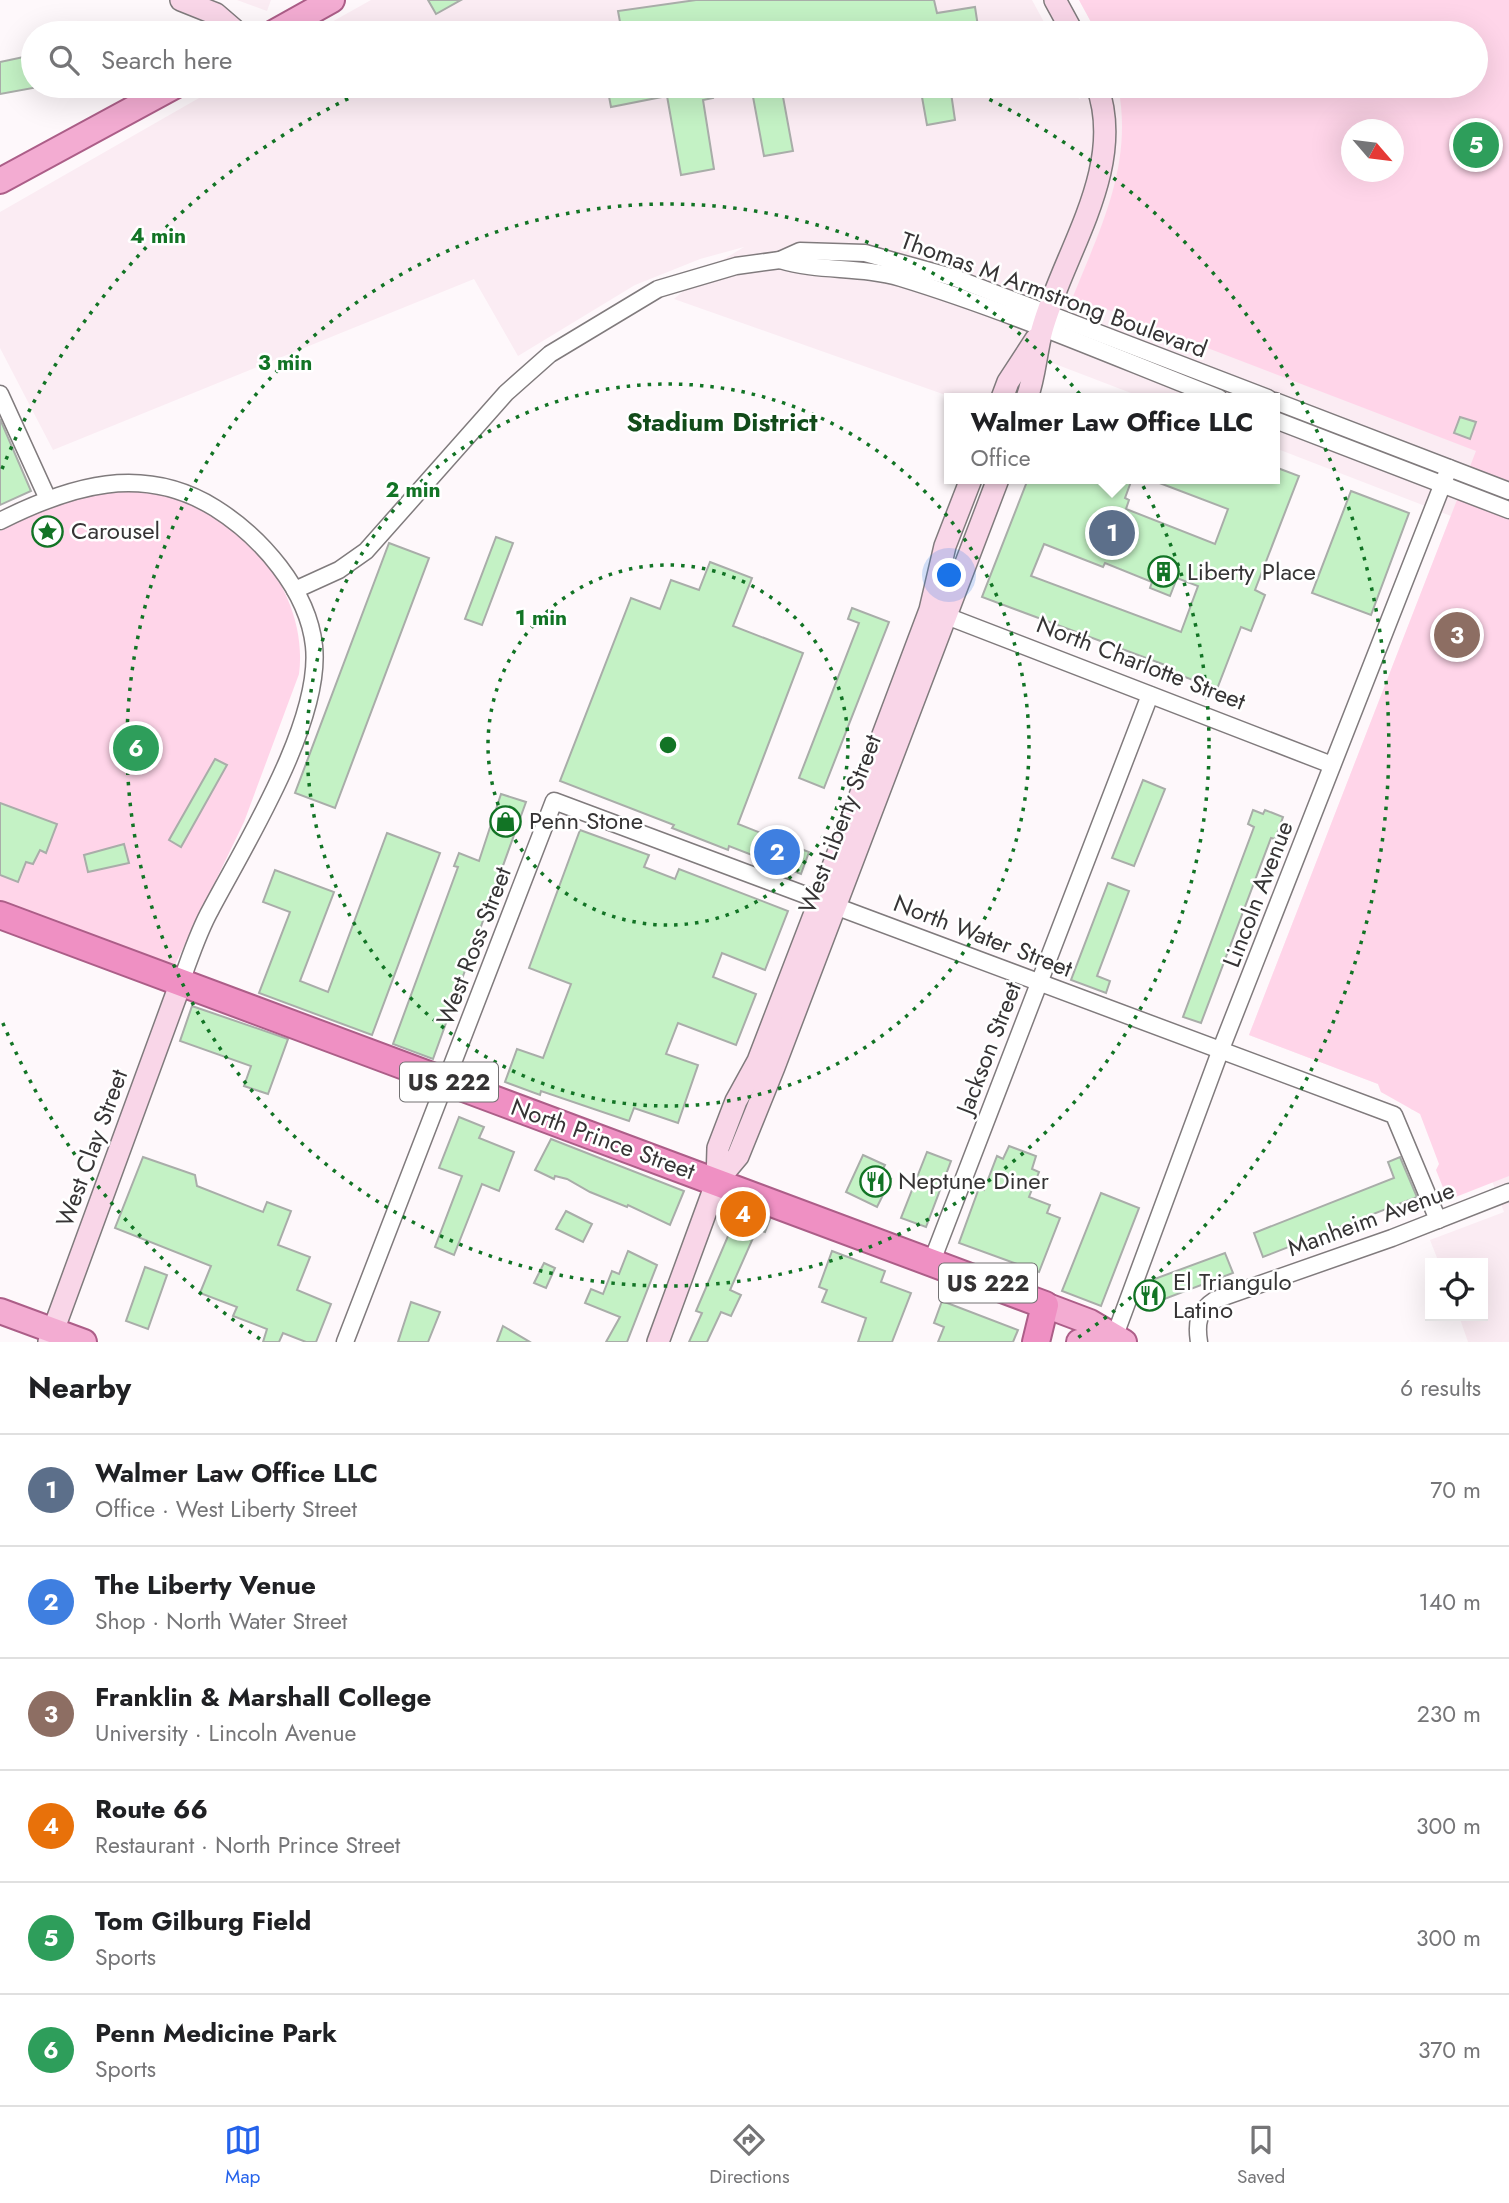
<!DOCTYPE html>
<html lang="en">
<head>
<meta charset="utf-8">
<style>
  body { margin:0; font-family:Jost,sans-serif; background:#f6f6f6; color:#202124 }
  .controls { position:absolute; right:21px; bottom:21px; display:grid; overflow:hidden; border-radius:0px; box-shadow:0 7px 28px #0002 }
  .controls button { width:63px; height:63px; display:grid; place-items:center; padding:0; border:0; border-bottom:2px solid #e0e0e0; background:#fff; color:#202124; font:35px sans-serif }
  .compass { position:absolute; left:1341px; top:119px; width:63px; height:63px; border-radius:50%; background:#fff; box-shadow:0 7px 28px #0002; rotate:118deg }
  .you { position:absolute; left:950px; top:576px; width:24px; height:24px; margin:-18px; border:5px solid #fff; border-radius:50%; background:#1a73e8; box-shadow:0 0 0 10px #1a73e833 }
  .badge { display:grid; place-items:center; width:46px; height:46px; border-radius:50%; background:#2563eb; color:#fff; font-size:23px; font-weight:700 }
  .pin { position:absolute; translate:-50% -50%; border:4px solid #fff; box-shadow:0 2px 7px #0006 }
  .popup { position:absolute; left:944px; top:393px; width:336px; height:91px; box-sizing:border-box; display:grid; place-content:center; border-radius:0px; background:#fff; filter:drop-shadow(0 2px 5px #0005); font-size:23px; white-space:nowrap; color:#757577 }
  .popup b { font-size:26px; color:#202124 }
  .popup::after { content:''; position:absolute; left:50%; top:100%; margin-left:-14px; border:14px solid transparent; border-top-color:#fff }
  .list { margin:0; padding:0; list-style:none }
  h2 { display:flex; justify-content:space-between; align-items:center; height:91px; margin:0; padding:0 28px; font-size:30px }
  h2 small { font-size:23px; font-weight:400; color:#757577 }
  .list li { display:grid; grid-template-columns:46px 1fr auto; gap:21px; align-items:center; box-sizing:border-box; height:112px; padding:0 28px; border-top:2px solid #e0e0e0 }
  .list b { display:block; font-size:26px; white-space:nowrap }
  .list p { margin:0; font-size:23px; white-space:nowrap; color:#757577 }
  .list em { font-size:23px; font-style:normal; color:#757577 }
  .icon { flex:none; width:38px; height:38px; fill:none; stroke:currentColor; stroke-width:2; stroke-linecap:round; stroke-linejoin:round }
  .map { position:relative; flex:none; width:1509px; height:1342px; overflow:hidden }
  .search { position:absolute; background:#fff; box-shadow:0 7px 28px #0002; left:21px; right:21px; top:21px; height:77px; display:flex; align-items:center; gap:18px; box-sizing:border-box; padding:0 24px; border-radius:38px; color:#757577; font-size:26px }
  .sheet { height:763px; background:#fff }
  nav { display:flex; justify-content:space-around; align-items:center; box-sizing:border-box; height:98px; border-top:2px solid #e0e0e0; background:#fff; font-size:19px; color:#757577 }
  nav a { display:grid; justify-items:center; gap:4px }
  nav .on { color:#2563eb }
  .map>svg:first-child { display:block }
  .built { fill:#fbecf3; fill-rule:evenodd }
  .green { fill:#ffd5e9; fill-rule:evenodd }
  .building { fill:#c4f2c5; stroke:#a9ada9; stroke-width:2; fill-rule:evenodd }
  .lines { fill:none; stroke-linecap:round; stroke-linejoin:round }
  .minor-casing { stroke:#807b7d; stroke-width:19 }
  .secondary-casing { stroke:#807b7d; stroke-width:24 }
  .primary-casing { stroke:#ac5e88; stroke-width:28 }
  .trunk-casing { stroke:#ac5e88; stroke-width:30 }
  .minor { stroke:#fff; stroke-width:16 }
  .secondary { stroke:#f9d6e8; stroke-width:21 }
  .primary { stroke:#f3acd2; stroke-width:24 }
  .trunk { stroke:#ef90c3; stroke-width:26 }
  .ring { fill:none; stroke:#127425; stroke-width:3.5; stroke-dasharray:3.5 7 }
  .labels { text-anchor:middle; stroke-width:5; stroke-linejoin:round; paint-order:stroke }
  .shield { fill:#fff; stroke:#727172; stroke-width:2 }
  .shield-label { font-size:23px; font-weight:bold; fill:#363435 }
  .street-label { font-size:24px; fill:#363435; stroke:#fff }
  .poi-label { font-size:24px; fill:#363435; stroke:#fff; text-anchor:start }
  .neighbourhood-label { font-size:26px; font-weight:bold; fill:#124c1a; stroke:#fff }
  .centre { fill:#127425; stroke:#fff; stroke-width:3.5 }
  .ring-label { font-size:21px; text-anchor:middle; font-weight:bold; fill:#127425; stroke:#fff; stroke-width:5; stroke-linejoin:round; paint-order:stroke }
</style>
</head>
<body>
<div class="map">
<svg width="1509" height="1342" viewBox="0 0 1509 1342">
  <rect width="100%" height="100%" fill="#fef8fb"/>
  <g class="built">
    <path d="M237,0H271L267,11Z"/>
    <path d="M371,0H1032L1050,33H312Z"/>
    <path d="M1079,0H1509V1342H1468L1459,1316H1483V1263H1439L1430,1240L1504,1212L1460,1098L1412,1110L1404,1103L1381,1092L1378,1084L1249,1035L1451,516L1275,448V398H1144L1016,349L996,398H954L674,299L711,267L744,247L700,259L635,285L518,356L474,279L53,450L0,348V212L220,86H1075L1079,99L1111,86H1476V33H1097ZM1352,130H1394V172H1352Z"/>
  </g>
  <g class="green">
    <path d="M1079,0H1509V1176L1448,1200L1436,1170L1439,1164L1420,1114L1381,1092L1378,1084L1249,1035L1476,451L1098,306L1087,311L1070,304C1099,231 1134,166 1118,86H1476V33H1097ZM1352,130H1394V172H1352Z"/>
    <path d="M153,490C175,498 199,505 219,518C270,550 307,613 299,674L244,822L173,969L0,904V531L54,504L89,492Z"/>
  </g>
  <g class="building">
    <path d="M428,0H461L436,14Z"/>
    <path d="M696,0H934L937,13L975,7L979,33H622L618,11Z"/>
    <path d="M33,55V88L0,94V62Z"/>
    <path d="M607,86H711L713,98L703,100L714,169L681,175L667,96L611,107Z"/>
    <path d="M751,86H781L793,151L764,156Z"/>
    <path d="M920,86H950L955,120L927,125Z"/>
    <path d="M1460,417L1476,422L1470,439L1454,433Z"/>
    <path d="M0,419L31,491L0,505Z"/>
    <path d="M1275,467L1299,476L1255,590L1265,595L1251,631L1241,627L1217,689L1166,670L1168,666L982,597L1028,479H1132L1125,498L1129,500L1126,509L1215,544L1228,509L1149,479H1275ZM1044,544L1103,567L1105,563L1152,582L1150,588L1170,596L1177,578L1198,586L1181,632L1031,576Z"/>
    <path d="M1351,491L1409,513L1371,615L1312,593Z"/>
    <path d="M496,537L513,543L482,625L465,619Z"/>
    <path d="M389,543L429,558L335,808L295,793Z"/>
    <path d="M710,562L752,578L733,626L803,653L738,824L809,852L801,874L729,846L728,850L695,837L672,828L674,825L560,781L631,598L660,609L671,580L699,590Z"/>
    <path d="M852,608L889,622L824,788L799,778L859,623L848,619Z"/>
    <path d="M215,759L227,765L181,847L169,840Z"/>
    <path d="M1143,780L1165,789L1134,866L1112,858Z"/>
    <path d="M501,794L526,802L433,1059L393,1044L458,867L454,866L459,853L479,861Z"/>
    <path d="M0,803L57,824L46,853L40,850L33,864L26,862L18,882L0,875Z"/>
    <path d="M1253,810L1263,814L1265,810L1283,817L1275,839L1271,838L1201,1023L1183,1017L1254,827L1248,824Z"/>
    <path d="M580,830L649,855L644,867L675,879L679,869L788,911L765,970L722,953L713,977L756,994L736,1045L678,1023L666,1054L698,1065L678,1123L634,1108L629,1121L541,1091L540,1095L505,1082L517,1049L543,1058L571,984L529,968Z"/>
    <path d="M387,833L440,853L372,1035L259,993L290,912L263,902L275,870L334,892L300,981L328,992Z"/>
    <path d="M124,844L129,863L88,872L84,855Z"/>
    <path d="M1108,883L1129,891L1097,976L1110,981L1106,993L1071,980Z"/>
    <path d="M192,1006L288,1039L268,1094L244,1086L251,1066L180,1041Z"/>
    <path d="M459,1117L484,1127L479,1138L514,1152L499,1191L482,1184L454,1255L435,1247L462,1176L439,1168Z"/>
    <path d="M551,1139L684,1191L670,1225L628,1205L627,1207L590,1192L567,1179L555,1176L554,1179L535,1170Z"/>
    <path d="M1009,1146L1036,1156L1032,1169L1039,1172L1029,1197L1050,1205L1047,1213L1060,1218L1039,1272L959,1243L979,1188L984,1190L997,1156L1003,1159Z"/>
    <path d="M927,1152L951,1161L926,1227L901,1218Z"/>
    <path d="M863,1155L885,1165L880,1174L891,1179L877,1207L846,1192Z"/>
    <path d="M143,1157L195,1175L197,1186L263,1212L267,1202L291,1211L278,1245L310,1257L297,1290L331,1304L316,1342H306L283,1333L279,1342H263L267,1329L233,1316L237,1307L200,1293L211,1266L115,1228Z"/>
    <path d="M1400,1157L1417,1197L1263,1257L1254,1233L1394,1178L1388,1162Z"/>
    <path d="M1101,1193L1139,1208L1101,1306L1062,1291Z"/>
    <path d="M740,1208L770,1219L765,1232L757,1229L730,1290L741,1295L731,1316L721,1312L707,1342H689L702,1313L696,1311Z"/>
    <path d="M566,1211L592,1224L583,1242L556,1229Z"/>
    <path d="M628,1251L657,1265L627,1342H606L620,1317L585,1303L591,1289L603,1294L612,1271L619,1274Z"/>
    <path d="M832,1251L885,1271L881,1282L911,1293L892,1342H858L866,1318L822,1302L827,1290L819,1287Z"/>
    <path d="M1225,1253L1233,1273L1146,1306L1143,1298L1149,1281Z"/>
    <path d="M544,1263L555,1268L546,1288L534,1283Z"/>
    <path d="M145,1267L167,1275L148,1329L126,1321Z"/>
    <path d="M942,1301L1018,1330L1013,1342H938L944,1327L934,1323Z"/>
    <path d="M411,1302L440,1312L428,1342H398Z"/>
    <path d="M503,1326L530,1342H497Z"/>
  </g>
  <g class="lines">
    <defs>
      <g id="minor">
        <path d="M780,260C819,272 861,266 901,278C1009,311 1114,357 1219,398"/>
        <path d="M0,394L47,497"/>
        <path d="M1275,401L1509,491"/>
        <path d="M1275,420L1509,510"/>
        <path d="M0,521C70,486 142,463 215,508C261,537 308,590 314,646C322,721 246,843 211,909C198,932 190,958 181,982"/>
        <path d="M295,590L339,570L366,551L506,393L550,354L658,289L736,266L780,260L800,251L865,253L955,278L1268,398"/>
        <path d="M936,612L1332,765"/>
        <path d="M932,1261L1150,695"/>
        <path d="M1114,1338L1221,1049L1449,468"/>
        <path d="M345,1342L554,801L1394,1115L1438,1220"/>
        <path d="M1199,1342C1196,1323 1198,1311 1215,1300L1392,1238L1509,1192"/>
      </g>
      <g id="secondary">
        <path d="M181,0L216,14L238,33"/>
        <path d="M1055,0L1073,33"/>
        <path d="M1002,398L1008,382L1036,339"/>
        <path d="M1027,398C1035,376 1036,352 1042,330C1063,253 1127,168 1097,86"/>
        <path d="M717,1181L718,1148L736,1101L758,1061L855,809L930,610L945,546L971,479"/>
        <path d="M49,1342L181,982"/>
        <path d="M658,1342L717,1181L738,1156L774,1067L998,479"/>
      </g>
      <g id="primary">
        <path d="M273,33L332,0"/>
        <path d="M0,181L175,86"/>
        <path d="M1045,1305L1090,1322L1124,1342"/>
        <path d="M0,1311L84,1342"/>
        <path d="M1079,1342L1114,1338"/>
      </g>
      <path id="trunk" d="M0,915L1045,1305L1036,1342"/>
    </defs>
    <use href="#minor" class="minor-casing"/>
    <use href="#secondary" class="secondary-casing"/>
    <use href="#primary" class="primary-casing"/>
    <use href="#trunk" class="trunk-casing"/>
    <use href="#minor" class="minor"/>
    <use href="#secondary" class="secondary"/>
    <use href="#primary" class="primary"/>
    <use href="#trunk" class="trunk"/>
  </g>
  <g class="ring">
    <circle cx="668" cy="745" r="180"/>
    <circle cx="668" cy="745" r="361"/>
    <circle cx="668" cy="745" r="541"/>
    <path d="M260 1339A721 721 0 0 1 2 1021M2 469A721 721 0 0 1 375 86M555 33A721 721 0 0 1 781 33M961 86A721 721 0 0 1 1076 1339"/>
  </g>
  <defs>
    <symbol id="sight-ring" viewBox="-11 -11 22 22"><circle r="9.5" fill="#fff" stroke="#127425" stroke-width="1.5"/><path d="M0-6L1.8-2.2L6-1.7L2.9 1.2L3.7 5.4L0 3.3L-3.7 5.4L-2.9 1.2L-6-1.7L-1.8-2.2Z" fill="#127425"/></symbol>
    <symbol id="building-ring" viewBox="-11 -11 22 22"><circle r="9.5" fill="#fff" stroke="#127425" stroke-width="1.5"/><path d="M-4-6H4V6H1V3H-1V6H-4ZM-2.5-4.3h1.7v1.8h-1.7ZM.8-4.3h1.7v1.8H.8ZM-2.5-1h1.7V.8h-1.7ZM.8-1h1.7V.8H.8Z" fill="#127425"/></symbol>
    <symbol id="shop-ring" viewBox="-11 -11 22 22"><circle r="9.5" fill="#fff" stroke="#127425" stroke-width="1.5"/><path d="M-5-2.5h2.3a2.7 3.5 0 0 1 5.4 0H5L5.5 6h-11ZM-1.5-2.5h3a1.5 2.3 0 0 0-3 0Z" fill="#127425"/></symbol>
    <symbol id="restaurant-ring" viewBox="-11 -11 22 22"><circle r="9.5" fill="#fff" stroke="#127425" stroke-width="1.5"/><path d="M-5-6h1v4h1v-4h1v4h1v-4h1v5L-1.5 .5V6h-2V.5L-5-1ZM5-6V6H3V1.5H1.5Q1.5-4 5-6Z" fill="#127425"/></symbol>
  </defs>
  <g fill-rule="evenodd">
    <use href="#sight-ring" x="30" y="514" width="35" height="35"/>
    <use href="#building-ring" x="1146" y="554" width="35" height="35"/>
    <use href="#shop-ring" x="488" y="804" width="35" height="35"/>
    <use href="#restaurant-ring" x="858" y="1164" width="35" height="35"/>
    <use href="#restaurant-ring" x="1132" y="1278" width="35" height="35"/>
  </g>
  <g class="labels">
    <g class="shield">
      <rect x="400" y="1062.5" width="98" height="39" rx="5"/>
      <rect x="939" y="1263.5" width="98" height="39" rx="5"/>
    </g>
    <g class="shield-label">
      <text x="449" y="1090">US 222</text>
      <text x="988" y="1291">US 222</text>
    </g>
    <g class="street-label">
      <text transform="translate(1054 295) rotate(20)" y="8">Thomas M Armstrong Boulevard</text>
      <text transform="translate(1141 663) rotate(21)" y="8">North Charlotte Street</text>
      <text transform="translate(840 824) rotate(-69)" y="8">West Liberty Street</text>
      <text transform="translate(1258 894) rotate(-69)" y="8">Lincoln Avenue</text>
      <text transform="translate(983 936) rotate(21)" y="8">North Water Street</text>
      <text transform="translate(474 946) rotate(-69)" y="8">West Ross Street</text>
      <text transform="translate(989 1048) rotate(-69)" y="8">Jackson Street</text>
      <text transform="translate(603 1139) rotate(20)" y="8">North Prince Street</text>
      <text transform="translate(92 1148) rotate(-70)" y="8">West Clay Street</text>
      <text transform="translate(1371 1219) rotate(-20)" y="8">Manheim Avenue</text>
    </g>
    <g class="poi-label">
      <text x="71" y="539">Carousel</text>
      <text x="1187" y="580">Liberty Place</text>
      <text x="529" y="829">Penn Stone</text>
      <text x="898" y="1189">Neptune Diner</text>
      <text x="1173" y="1290">El Triangulo<tspan x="1173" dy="28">Latino</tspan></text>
    </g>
    <g class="neighbourhood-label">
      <text x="722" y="431">Stadium District</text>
    </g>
  </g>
  <circle cx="668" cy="745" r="10" class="centre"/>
  <g class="ring-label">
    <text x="158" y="243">4 min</text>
    <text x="285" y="370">3 min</text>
    <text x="413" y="497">2 min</text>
    <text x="541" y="625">1 min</text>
  </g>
</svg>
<div class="controls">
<button><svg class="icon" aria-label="locate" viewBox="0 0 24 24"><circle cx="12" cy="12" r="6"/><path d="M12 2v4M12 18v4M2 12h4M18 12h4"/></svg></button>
</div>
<svg class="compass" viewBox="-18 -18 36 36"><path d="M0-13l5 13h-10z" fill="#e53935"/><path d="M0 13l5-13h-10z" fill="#757577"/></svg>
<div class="you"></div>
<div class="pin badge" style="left:1112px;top:533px;background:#5c6f8a">1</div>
<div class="popup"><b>Walmer Law Office LLC</b>Office</div>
<div class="pin badge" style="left:777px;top:852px;background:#3f7fe0">2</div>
<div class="pin badge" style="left:1457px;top:635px;background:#8d6e63">3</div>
<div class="pin badge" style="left:743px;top:1214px;background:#e8710a">4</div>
<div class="pin badge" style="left:1476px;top:145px;background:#2e9e5b">5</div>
<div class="pin badge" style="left:136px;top:748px;background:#2e9e5b">6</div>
<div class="search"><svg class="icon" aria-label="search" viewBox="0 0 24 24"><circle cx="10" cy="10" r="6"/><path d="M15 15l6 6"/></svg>Search here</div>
</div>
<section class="sheet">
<h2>Nearby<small>6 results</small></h2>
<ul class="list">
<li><span class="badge" style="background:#5c6f8a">1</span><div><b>Walmer Law Office LLC</b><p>Office · West Liberty Street</p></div><em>70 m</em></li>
<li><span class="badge" style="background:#3f7fe0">2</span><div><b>The Liberty Venue</b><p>Shop · North Water Street</p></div><em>140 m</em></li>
<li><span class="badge" style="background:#8d6e63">3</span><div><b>Franklin &amp; Marshall College</b><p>University · Lincoln Avenue</p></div><em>230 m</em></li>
<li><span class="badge" style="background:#e8710a">4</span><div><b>Route 66</b><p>Restaurant · North Prince Street</p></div><em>300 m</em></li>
<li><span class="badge" style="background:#2e9e5b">5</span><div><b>Tom Gilburg Field</b><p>Sports</p></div><em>300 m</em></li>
<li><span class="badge" style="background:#2e9e5b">6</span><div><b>Penn Medicine Park</b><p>Sports</p></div><em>370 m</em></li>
</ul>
</section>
<nav>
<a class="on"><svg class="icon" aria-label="map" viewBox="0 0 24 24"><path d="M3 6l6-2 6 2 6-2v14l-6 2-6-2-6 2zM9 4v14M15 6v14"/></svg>Map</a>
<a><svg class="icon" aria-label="directions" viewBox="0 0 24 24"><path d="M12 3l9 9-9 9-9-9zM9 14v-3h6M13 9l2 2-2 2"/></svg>Directions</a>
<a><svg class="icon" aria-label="saved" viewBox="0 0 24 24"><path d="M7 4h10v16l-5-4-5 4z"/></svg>Saved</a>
</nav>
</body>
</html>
